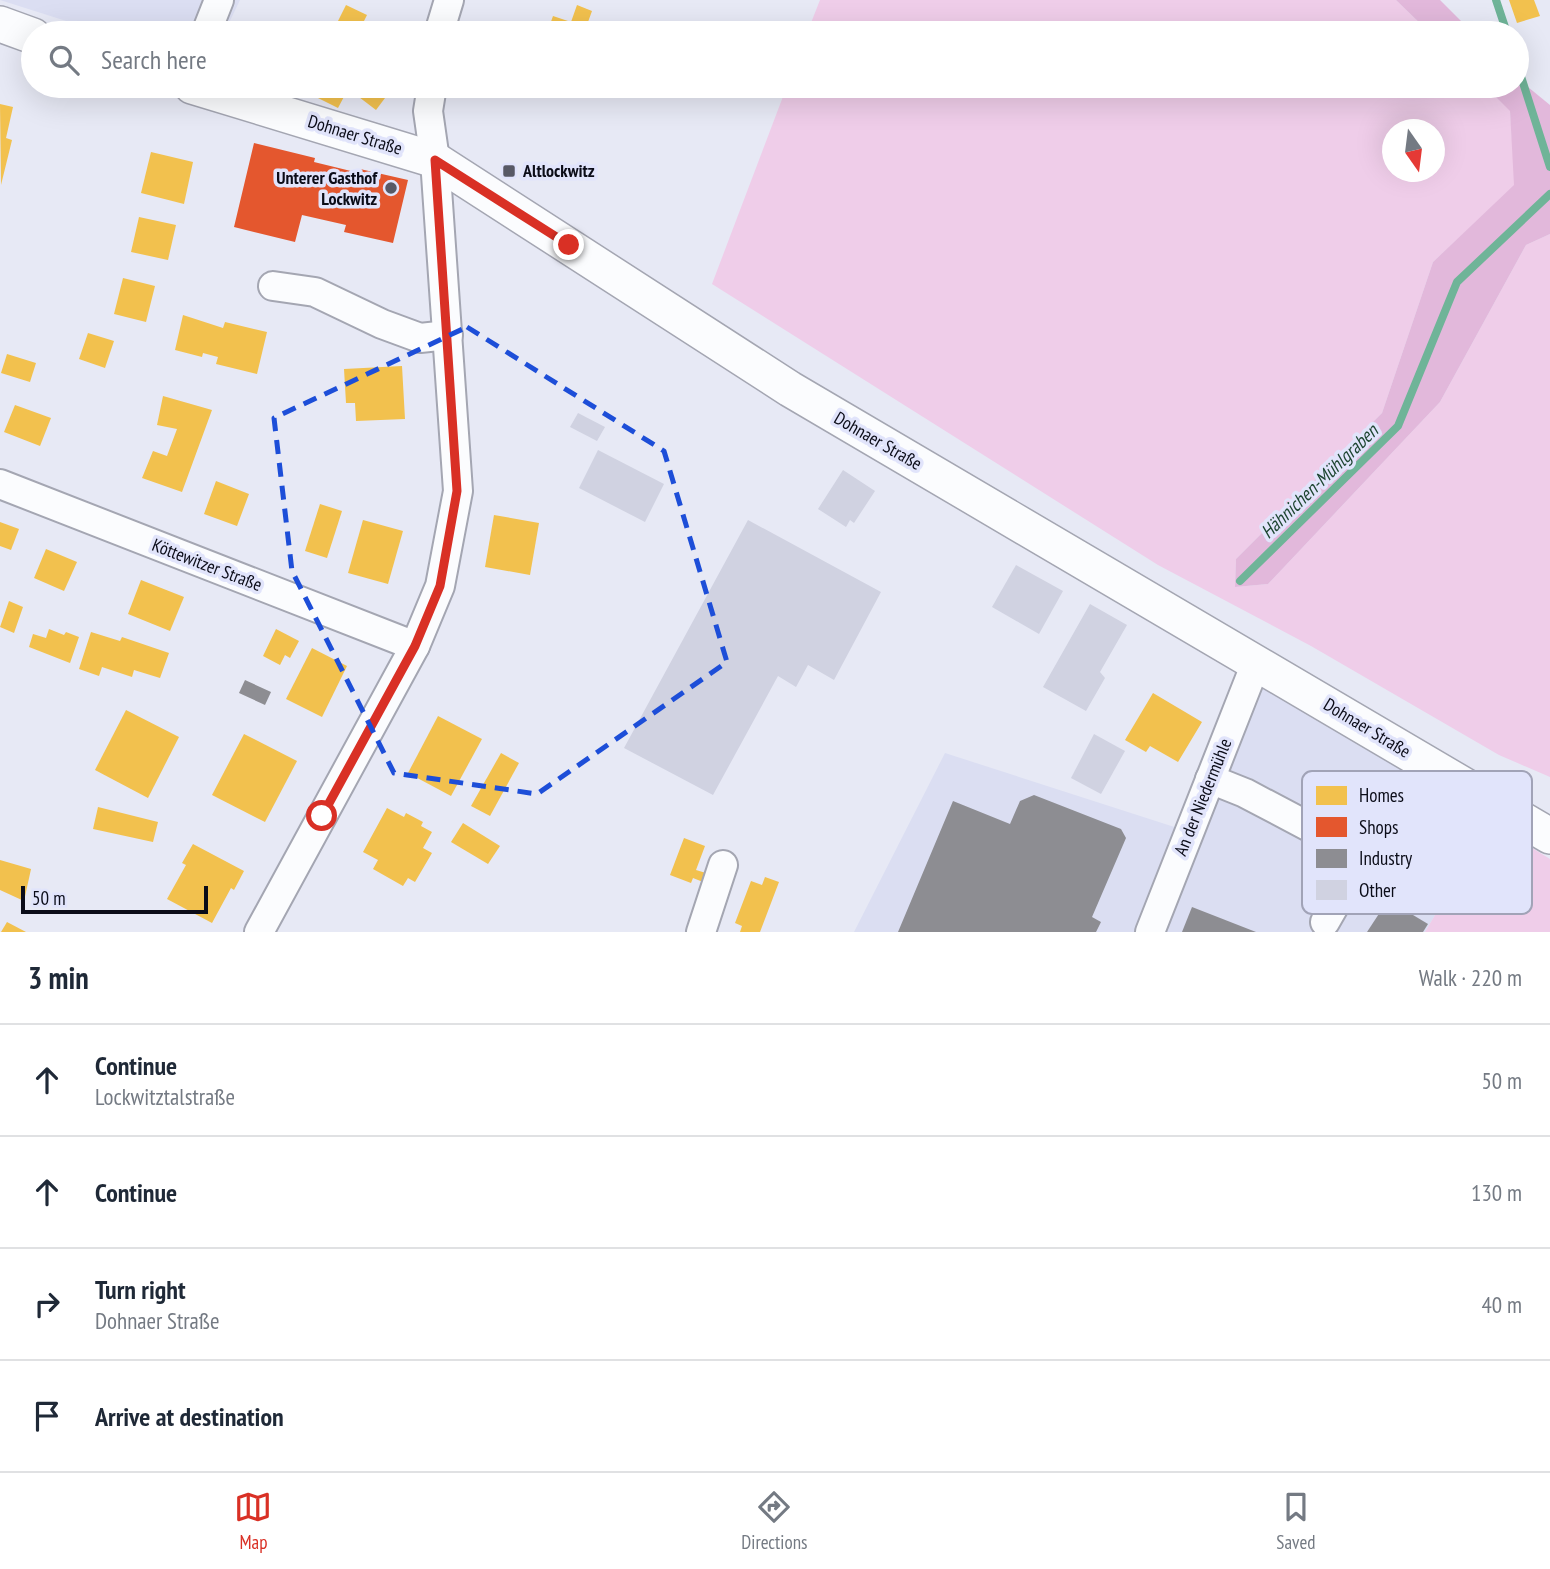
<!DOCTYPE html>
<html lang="en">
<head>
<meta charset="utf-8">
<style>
  body { margin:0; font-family:"PT Sans Narrow",sans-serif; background:#f6f6f7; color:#1f2937 }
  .compass { position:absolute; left:1382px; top:119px; width:63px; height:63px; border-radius:50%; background:#fff; box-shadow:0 7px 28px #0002; rotate:166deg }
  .scale { position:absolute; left:21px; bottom:18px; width:187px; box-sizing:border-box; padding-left:7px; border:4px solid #0b0c18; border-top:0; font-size:19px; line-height:24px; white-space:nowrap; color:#0b0c18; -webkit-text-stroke:5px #e1e4fb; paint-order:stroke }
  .stop { position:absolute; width:21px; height:21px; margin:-16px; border:5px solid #d93025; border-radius:50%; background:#fff }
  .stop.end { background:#d93025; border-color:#fff; box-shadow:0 2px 7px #0008 }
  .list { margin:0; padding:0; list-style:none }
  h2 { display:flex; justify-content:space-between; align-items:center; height:91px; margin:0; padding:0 28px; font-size:30px }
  h2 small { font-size:23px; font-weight:400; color:#747a83 }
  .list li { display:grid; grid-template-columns:46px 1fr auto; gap:21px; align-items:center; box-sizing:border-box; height:112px; padding:0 28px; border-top:2px solid #e0e1e3 }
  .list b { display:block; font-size:26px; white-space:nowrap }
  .list p { margin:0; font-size:23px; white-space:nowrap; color:#747a83 }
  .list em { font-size:23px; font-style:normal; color:#747a83 }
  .icon { flex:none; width:38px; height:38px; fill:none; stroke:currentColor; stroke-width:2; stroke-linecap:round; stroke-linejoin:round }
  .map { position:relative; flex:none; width:1550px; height:932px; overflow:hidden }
  .search { position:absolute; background:#fff; box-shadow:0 7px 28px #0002; left:21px; right:21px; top:21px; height:77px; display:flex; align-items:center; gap:18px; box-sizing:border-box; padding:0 24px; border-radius:38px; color:#747a83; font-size:26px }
  .sheet { height:539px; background:#fff }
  nav { display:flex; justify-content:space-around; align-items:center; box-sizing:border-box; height:98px; border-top:2px solid #e0e1e3; background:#fff; font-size:19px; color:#747a83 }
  nav a { display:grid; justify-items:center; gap:4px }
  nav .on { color:#d93025 }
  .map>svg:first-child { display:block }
  .built { fill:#dbdef2 }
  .green { fill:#efcde9; fill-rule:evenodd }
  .forest { fill:#e2b8db }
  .homes { fill:#f2c14e }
  .shops { fill:#e4572e }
  .industry { fill:#8d8d92 }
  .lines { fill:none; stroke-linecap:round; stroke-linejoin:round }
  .stream { stroke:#6fb498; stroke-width:8 }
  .building { fill:#d0d2e1 }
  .minor-casing { stroke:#a4a6b2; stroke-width:32 }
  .major-casing { stroke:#a4a6b2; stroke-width:38 }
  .minor { stroke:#fbfcfe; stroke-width:28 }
  .major { stroke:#fbfcfe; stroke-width:35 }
  .route { stroke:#d93025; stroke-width:9 }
  .marked { fill:none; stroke:#1d4ed8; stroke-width:5; stroke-dasharray:14 9; stroke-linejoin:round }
  .poi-dot { fill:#585965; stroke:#e1e4fb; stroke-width:2.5 }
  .labels { text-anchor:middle; stroke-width:7; stroke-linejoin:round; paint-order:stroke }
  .street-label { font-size:18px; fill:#0b0c18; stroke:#e1e4fb }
  .poi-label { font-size:18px; font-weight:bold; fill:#0b0c18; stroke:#e1e4fb; text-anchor:start }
  .water-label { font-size:19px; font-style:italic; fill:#1d4531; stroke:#e1e4fb }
  .key { fill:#e1e4fb; stroke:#a1a3b7; stroke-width:2 }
  .key-label { font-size:19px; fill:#0b0c18 }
</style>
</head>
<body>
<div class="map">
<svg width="1550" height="932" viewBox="0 0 1550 932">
  <rect width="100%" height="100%" fill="#e7e9f5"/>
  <g class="built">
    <path d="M0,0H240L224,33H104Z"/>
    <path d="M1259,686L1490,822L1425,932H854L945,753L1193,833Z"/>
  </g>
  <g class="green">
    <path d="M820,0H1396L1430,33H807Z"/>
    <path d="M787,86H1485L1510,110L1515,185L1433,262L1382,413L1236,559L1235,587L1268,584L1440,402L1526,245L1550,234V777L1499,755L1311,646L1158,565L712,284ZM1392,130H1434V172H1392Z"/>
    <path d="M1490,822L1550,859V932H1425Z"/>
  </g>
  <g class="forest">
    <path d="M1396,0H1440L1473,33H1430Z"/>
    <path d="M1517,78L1550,105V234L1526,245L1440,402L1268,584L1235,587L1236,559L1382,413L1433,262L1514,185L1510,111L1485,86H1517Z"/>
  </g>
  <g class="homes">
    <path d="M1509,0H1534L1540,16L1517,23Z"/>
    <path d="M346,5L367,15L358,33H332Z"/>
    <path d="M577,5L592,11L584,33H547L553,16L571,22Z"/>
    <path d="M309,86H353L350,93L347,91L338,108L306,92Z"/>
    <path d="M361,86H394L376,110L355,94Z"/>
    <path d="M0,104L13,107L6,138L12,140L1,185Z"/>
    <path d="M151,152L193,162L184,204L141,193Z"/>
    <path d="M139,217L176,225L168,260L131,252Z"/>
    <path d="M123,278L155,286L146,322L114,314Z"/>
    <path d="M183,315L223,328L225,322L267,332L257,374L216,364L218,357L203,353L202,357L175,350Z"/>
    <path d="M88,333L114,341L105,368L79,359Z"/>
    <path d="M7,354L36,363L30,382L1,373Z"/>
    <path d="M402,366L405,419L356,421L355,403H346L344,369Z"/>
    <path d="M163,396L212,410L182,492L142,478L153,451L167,456L177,429L157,425Z"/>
    <path d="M15,405L51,418L40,446L4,432Z"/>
    <path d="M216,481L249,494L237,526L204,514Z"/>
    <path d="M320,504L342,511L327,558L305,551Z"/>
    <path d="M494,515L539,523L530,575L485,567Z"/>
    <path d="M363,520L403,531L388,584L348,573Z"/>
    <path d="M0,522L19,529L11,550L0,546Z"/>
    <path d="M46,549L77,562L64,591L34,578Z"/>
    <path d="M141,580L184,597L170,631L128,614Z"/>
    <path d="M9,601L23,607L14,633L0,627Z"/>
    <path d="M49,629L64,635L66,632L79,637L70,663L29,647L33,634L46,638Z"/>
    <path d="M276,629L299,641L290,658L285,655L280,665L263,656Z"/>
    <path d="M91,632L120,641L122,637L169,653L160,678L134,670L132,677L102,667L99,676L79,669Z"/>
    <path d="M312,648L347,666L322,717L286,699Z"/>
    <path d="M1153,693L1202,722L1178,762L1150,746L1146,752L1125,740Z"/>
    <path d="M126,710L179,737L148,798L95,770Z"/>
    <path d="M438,716L482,739L451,796L408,773Z"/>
    <path d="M244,734L297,761L265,822L212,795Z"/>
    <path d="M501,753L519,763L490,816L471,806Z"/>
    <path d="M98,807L158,822L153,842L93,829Z"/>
    <path d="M387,808L404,817L406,813L423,822L421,826L432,832L423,848L432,853L415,882L408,878L403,886L373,869L378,860L363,852Z"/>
    <path d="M463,823L500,846L488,864L451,842Z"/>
    <path d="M684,838L705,846L696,870L706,873L703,882L693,878L691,883L670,875Z"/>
    <path d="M193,844L244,871L234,890L231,888L212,923L167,899L186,865L182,863Z"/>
    <path d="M0,860L31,869L24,901L0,890Z"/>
    <path d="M765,877L779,882L760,932H740L742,926L735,923L751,881L762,885Z"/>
    <path d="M7,922L26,932H1Z"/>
  </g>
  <path class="shops" d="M254,143L315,158L314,162L359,173L360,169L408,180L393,243L344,232L346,225L302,215L295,242L234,227Z"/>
  <g class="industry">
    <path d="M245,680L271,692L265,705L239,693Z"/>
    <path d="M1034,795L1121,829L1126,838L1092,917L1101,922L1096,932H898L953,801L1010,824L1020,801Z"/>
    <path d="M1388,900L1428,924L1423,932H1367Z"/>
    <path d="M1192,907L1256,932H1182Z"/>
  </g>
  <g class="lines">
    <g class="stream">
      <path d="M1496,0L1507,33"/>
      <path d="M1517,64L1550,167"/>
      <path d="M1240,581L1398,426L1457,282L1550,194"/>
    </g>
  </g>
  <g class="building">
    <path d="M578,413L605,427L597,441L570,427Z"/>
    <path d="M598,450L664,484L645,522L579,488Z"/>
    <path d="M843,470L875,491L854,523L850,520L846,527L818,509Z"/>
    <path d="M748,520L881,592L834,680L808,665L796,687L778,676L713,795L624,748Z"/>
    <path d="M1016,565L1063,591L1039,634L992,607Z"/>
    <path d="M1090,604L1127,625L1100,672L1105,678L1086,711L1043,687Z"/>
    <path d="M1094,734L1125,751L1101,794L1071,778Z"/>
  </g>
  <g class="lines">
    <defs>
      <g id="minor">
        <path d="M206,33L219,0"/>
        <path d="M439,33L449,0"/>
        <path d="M273,286L315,292L382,324L420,338L448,335"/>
        <path d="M0,484L415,646"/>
        <path d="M1210,779L1245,793L1351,849L1352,875L1325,922"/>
        <path d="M259,932L415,646L440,586L458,491L435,160L428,111L432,86"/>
        <path d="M701,932L723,865"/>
        <path d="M1150,932L1256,663"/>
      </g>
      <g id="major">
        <path d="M0,24L33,36"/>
        <path d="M192,86L435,160L790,389L1550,836"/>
      </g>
    </defs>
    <use href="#minor" class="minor-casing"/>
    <use href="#major" class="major-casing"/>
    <use href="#minor" class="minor"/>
    <use href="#major" class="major"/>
  </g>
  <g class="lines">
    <path class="route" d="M322,816L415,646L440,586L457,491L435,160L569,245"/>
  </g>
  <path class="marked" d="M467,327L664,451L727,662L537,794L394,773L292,571L274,418Z"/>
  <g class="poi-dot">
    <rect x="502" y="164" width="14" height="14" rx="3.5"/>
    <circle cx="391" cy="188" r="7"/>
  </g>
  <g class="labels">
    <g class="street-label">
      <text transform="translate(355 135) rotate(17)" y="6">Dohnaer Straße</text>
      <text transform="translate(878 441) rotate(30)" y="6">Dohnaer Straße</text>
      <text transform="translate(207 565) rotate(21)" y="6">Köttewitzer Straße</text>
      <text transform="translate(1367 728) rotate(31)" y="6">Dohnaer Straße</text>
      <text transform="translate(1203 797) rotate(-68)" y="6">An der Niedermühle</text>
    </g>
    <g class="poi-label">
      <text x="523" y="177">Altlockwitz</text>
      <text x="377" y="184" text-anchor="end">Unterer Gasthof<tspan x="377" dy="21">Lockwitz</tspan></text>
    </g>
    <g class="water-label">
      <text transform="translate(1319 481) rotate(-44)" y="7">Hähnichen-Mühlgraben</text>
    </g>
  </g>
  <rect x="1302" y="771" width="230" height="143" rx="10" class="key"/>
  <rect x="1316" y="786" width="31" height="19" fill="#f2c14e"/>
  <rect x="1316" y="817" width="31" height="20" fill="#e4572e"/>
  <rect x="1316" y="849" width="31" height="19" fill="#8d8d92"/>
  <rect x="1316" y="880" width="31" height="20" fill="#d0d2e1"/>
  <g class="key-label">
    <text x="1359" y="802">Homes</text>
    <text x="1359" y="834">Shops</text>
    <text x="1359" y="865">Industry</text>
    <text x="1359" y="897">Other</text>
  </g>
</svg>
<svg class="compass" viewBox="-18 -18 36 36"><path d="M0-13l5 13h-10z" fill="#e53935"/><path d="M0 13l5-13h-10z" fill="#747a83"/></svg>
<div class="scale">50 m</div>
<div class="stop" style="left:322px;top:816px"></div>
<div class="stop end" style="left:569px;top:245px"></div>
<div class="search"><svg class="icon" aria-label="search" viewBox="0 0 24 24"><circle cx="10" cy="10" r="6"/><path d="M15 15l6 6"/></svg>Search here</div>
</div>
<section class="sheet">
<h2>3 min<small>Walk · 220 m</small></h2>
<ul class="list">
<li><svg class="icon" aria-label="ahead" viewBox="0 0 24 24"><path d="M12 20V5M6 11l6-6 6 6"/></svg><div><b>Continue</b><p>Lockwitztalstraße</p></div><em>50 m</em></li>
<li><svg class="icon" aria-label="ahead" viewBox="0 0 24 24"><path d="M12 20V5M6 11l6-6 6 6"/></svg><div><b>Continue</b></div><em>130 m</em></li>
<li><svg class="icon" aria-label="right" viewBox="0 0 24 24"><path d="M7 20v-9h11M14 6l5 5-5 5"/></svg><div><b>Turn right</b><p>Dohnaer Straße</p></div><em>40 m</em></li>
<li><svg class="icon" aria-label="arrive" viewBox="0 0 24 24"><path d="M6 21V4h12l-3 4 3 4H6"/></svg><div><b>Arrive at destination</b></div></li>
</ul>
</section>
<nav>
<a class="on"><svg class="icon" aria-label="map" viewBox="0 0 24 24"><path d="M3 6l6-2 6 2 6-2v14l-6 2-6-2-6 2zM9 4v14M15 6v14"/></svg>Map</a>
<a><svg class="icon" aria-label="directions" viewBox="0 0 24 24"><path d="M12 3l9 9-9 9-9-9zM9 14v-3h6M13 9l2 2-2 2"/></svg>Directions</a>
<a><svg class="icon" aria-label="saved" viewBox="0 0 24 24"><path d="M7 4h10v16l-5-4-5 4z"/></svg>Saved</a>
</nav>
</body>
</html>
